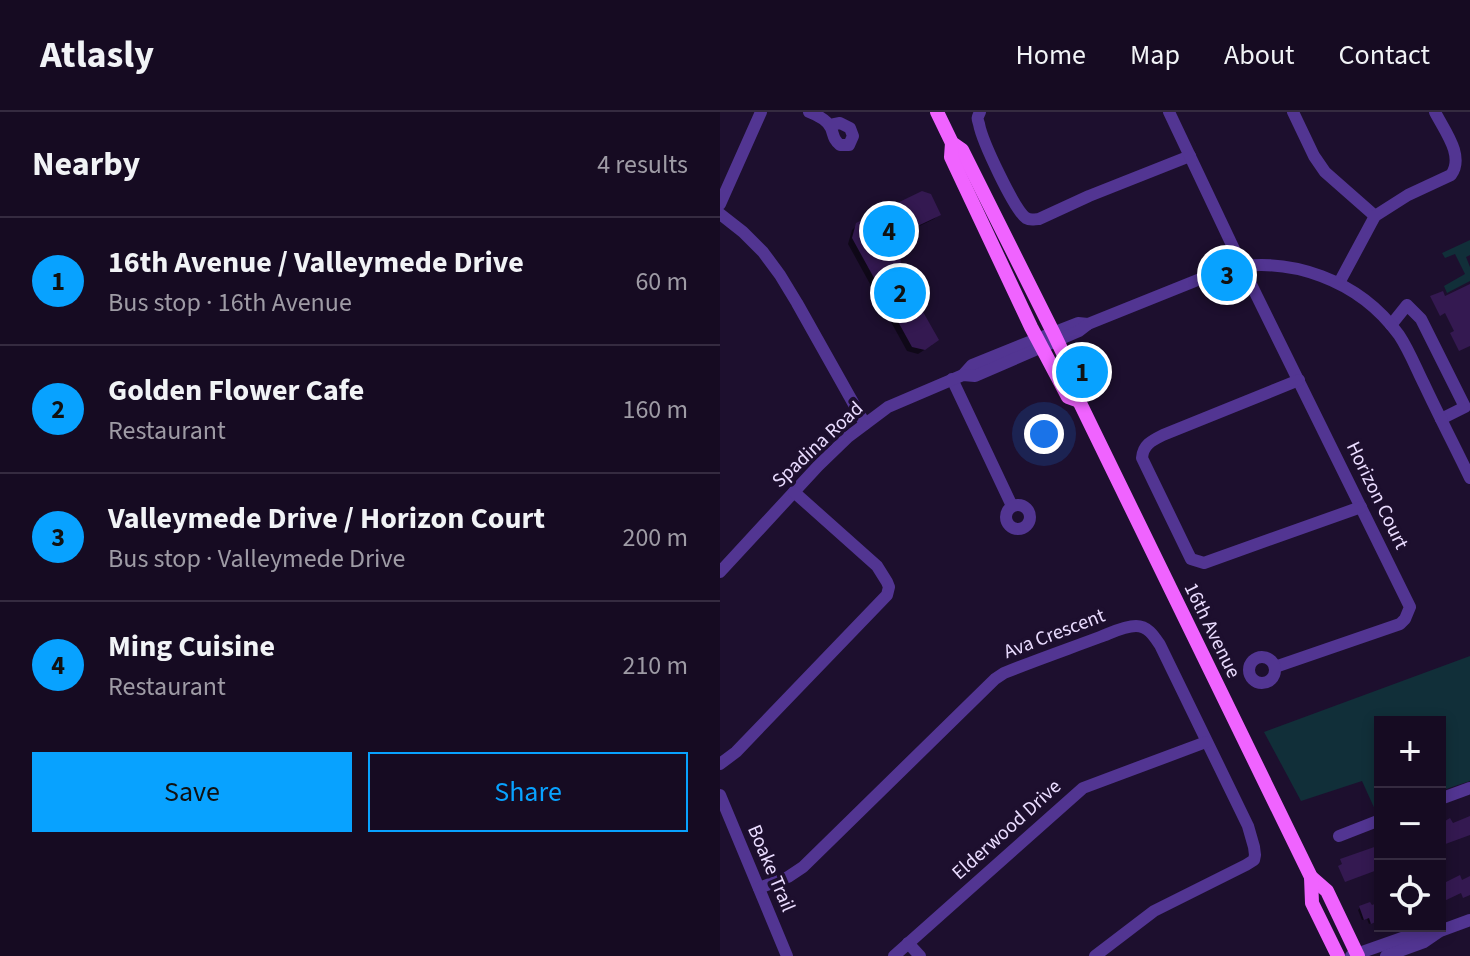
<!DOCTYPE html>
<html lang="en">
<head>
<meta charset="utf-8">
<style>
  body { margin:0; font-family:"Source Sans 3",sans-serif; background:#1f142a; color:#f1f3f6 }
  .controls { position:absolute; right:24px; bottom:24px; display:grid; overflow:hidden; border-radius:0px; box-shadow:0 4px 12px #0003 }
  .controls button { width:72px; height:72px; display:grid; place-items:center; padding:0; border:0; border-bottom:2px solid #352b40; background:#160b22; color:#f1f3f6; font:40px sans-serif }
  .you { position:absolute; left:324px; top:322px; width:28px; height:28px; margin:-20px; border:6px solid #fff; border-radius:50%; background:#1a73e8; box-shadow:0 0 0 12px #1a73e833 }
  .badge { display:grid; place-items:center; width:52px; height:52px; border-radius:50%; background:#08a2ff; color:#111; font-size:26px; font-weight:700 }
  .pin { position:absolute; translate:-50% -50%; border:4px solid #fff; box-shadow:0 2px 8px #0006 }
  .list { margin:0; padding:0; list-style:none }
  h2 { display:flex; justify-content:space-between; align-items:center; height:104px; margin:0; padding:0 32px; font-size:34px }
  h2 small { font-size:26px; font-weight:400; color:#9e9ba5 }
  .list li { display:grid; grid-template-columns:52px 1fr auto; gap:24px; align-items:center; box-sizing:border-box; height:128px; padding:0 32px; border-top:2px solid #352b40 }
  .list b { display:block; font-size:30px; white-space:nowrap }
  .list p { margin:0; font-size:26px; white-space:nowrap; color:#9e9ba5 }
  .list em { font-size:26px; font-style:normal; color:#9e9ba5 }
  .actions { display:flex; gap:16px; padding:24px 32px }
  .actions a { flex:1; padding:18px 0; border:2px solid #08a2ff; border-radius:0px; text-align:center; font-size:28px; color:#08a2ff }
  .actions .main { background:#08a2ff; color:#111 }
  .icon { flex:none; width:44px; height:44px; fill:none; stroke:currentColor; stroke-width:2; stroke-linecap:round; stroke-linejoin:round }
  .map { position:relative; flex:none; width:750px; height:844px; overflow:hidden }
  header { display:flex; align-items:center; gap:48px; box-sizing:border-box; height:112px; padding:0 40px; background:#160b22; border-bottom:2px solid #352b40 }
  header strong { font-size:38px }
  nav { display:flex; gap:44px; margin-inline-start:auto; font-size:28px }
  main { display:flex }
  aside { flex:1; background:#160b22 }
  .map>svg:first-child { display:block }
  .green { fill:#112f39 }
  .shadow { fill:#0007 }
  .building { fill:#341951 }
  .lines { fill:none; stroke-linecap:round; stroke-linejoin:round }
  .minor { stroke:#523592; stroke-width:12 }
  .major { stroke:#f063ff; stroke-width:14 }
  .labels { text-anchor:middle; stroke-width:7; stroke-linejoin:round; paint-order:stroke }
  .street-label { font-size:20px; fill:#eadcff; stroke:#1d0f2e }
</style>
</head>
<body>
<header>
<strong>Atlasly</strong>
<nav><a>Home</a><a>Map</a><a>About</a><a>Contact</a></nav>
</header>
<main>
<aside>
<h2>Nearby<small>4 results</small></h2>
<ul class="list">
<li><span class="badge">1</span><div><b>16th Avenue / Valleymede Drive</b><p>Bus stop · 16th Avenue</p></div><em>60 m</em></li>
<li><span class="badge">2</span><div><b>Golden Flower Cafe</b><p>Restaurant</p></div><em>160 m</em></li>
<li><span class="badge">3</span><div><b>Valleymede Drive / Horizon Court</b><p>Bus stop · Valleymede Drive</p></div><em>200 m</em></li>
<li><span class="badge">4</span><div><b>Ming Cuisine</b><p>Restaurant</p></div><em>210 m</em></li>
</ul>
<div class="actions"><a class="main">Save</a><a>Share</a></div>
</aside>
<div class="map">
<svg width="750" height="844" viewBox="0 0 750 844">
  <rect width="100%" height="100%" fill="#1d0f2e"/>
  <g class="green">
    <path d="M750,128V143L746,145L750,155V169L727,181L724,174L745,162L735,142L725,146L722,141Z"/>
    <path d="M750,544V669L720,679V610H660V701L657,702L642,669L581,689L544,620Z"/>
  </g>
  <g class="shadow">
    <path d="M219,102L214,107L183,122L176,131L175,154L212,233L198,242L187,239L128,132L132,118L138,112Z"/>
    <path d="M660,792V808L649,812L647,807L642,808L638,798L640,796H651Z"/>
  </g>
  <g class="building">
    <path d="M202,79L211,82L221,103L187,119L178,131L181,151L177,154L219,228L205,238L192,235L132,126L136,111Z"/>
    <path d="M750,172V234L739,239L730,221L734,219L725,201L720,204L710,184L723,179L725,184Z"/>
    <path d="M750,704V723L720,734V712L730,706L733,711Z"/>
    <path d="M660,733V757L625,770L618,754L622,752L620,747Z"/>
    <path d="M740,763L742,768L750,764V783L743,786L741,781L720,791V773Z"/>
    <path d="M650,790L652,793L660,790V808L651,812L649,806L644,808L639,794Z"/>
  </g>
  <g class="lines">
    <g class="minor">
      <path d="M89,0C97,3 107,8 111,16C114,24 113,27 120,33H129L133,24L130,16L120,11L110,13"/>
      <path d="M260,0C257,7 257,5 259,12C262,29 294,97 306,106C311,109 314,107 319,107L369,84L470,44"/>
      <path d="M449,0L522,154L690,495L685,507L680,512L555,555"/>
      <path d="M573,0L594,44L605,60L655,104"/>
      <path d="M0,92L41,0"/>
      <path d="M0,102L23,120L43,140L60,163L77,191L145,312"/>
      <path d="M619,171L655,104L688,83L731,63C745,44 724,18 715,0"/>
      <path d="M671,213L687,193L701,207L745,295L721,307"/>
      <path d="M243,263L252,253L304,232L358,211L368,212"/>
      <path d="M232,267L292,394"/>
      <path d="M579,268L443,323C431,329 423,333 422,346L468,441L471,447L484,451L641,395"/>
      <circle cx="298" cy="405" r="12"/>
      <path d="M0,460L98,354L128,325L168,295L243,263L255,264L359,219L368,212L505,157C570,143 639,168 679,223C689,238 696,256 704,272C719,304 735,335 750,366"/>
      <circle cx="542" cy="558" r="13"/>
      <path d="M0,652L16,640L167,483L169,475L167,470L157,454L74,380"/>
      <path d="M0,683L67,844"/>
      <path d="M720,687L750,676"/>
      <path d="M619,724L660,708"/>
      <path d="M39,776L68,765L83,755L275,567L284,561C316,548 348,537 380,525C391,521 404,514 416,514C428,514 434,524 440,533L528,714L534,735L535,743L534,748L526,753L434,799L375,844"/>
      <path d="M188,831L200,844"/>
      <path d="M174,844L363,676L486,630"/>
      <path d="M631,844L702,819H720"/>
      <path d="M666,844L704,830L720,819L750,808"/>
    </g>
    <g class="major">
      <path d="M217,0L232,31L242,38L333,220L361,279L359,289L591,765L607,779L638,844"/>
      <path d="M232,31L231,45L311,215L348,285L359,289"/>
      <path d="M591,765L592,791L618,844"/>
    </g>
  </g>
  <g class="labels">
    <g class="street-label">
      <text transform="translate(97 332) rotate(-43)" y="7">Spadina Road</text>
      <text transform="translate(658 383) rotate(64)" y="7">Horizon Court</text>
      <text transform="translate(493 518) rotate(64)" y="7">16th Avenue</text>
      <text transform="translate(334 521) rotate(-21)" y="7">Ava Crescent</text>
      <text transform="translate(286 717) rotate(-42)" y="7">Elderwood Drive</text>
      <text transform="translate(52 756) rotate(67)" y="7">Boake Trail</text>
    </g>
  </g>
</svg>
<div class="controls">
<button>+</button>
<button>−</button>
<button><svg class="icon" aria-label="locate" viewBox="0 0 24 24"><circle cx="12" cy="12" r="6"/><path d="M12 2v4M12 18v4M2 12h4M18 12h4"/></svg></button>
</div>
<div class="you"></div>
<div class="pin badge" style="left:362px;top:260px">1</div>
<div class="pin badge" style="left:180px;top:181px">2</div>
<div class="pin badge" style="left:507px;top:163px">3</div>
<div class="pin badge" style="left:169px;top:119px">4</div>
</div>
</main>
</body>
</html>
